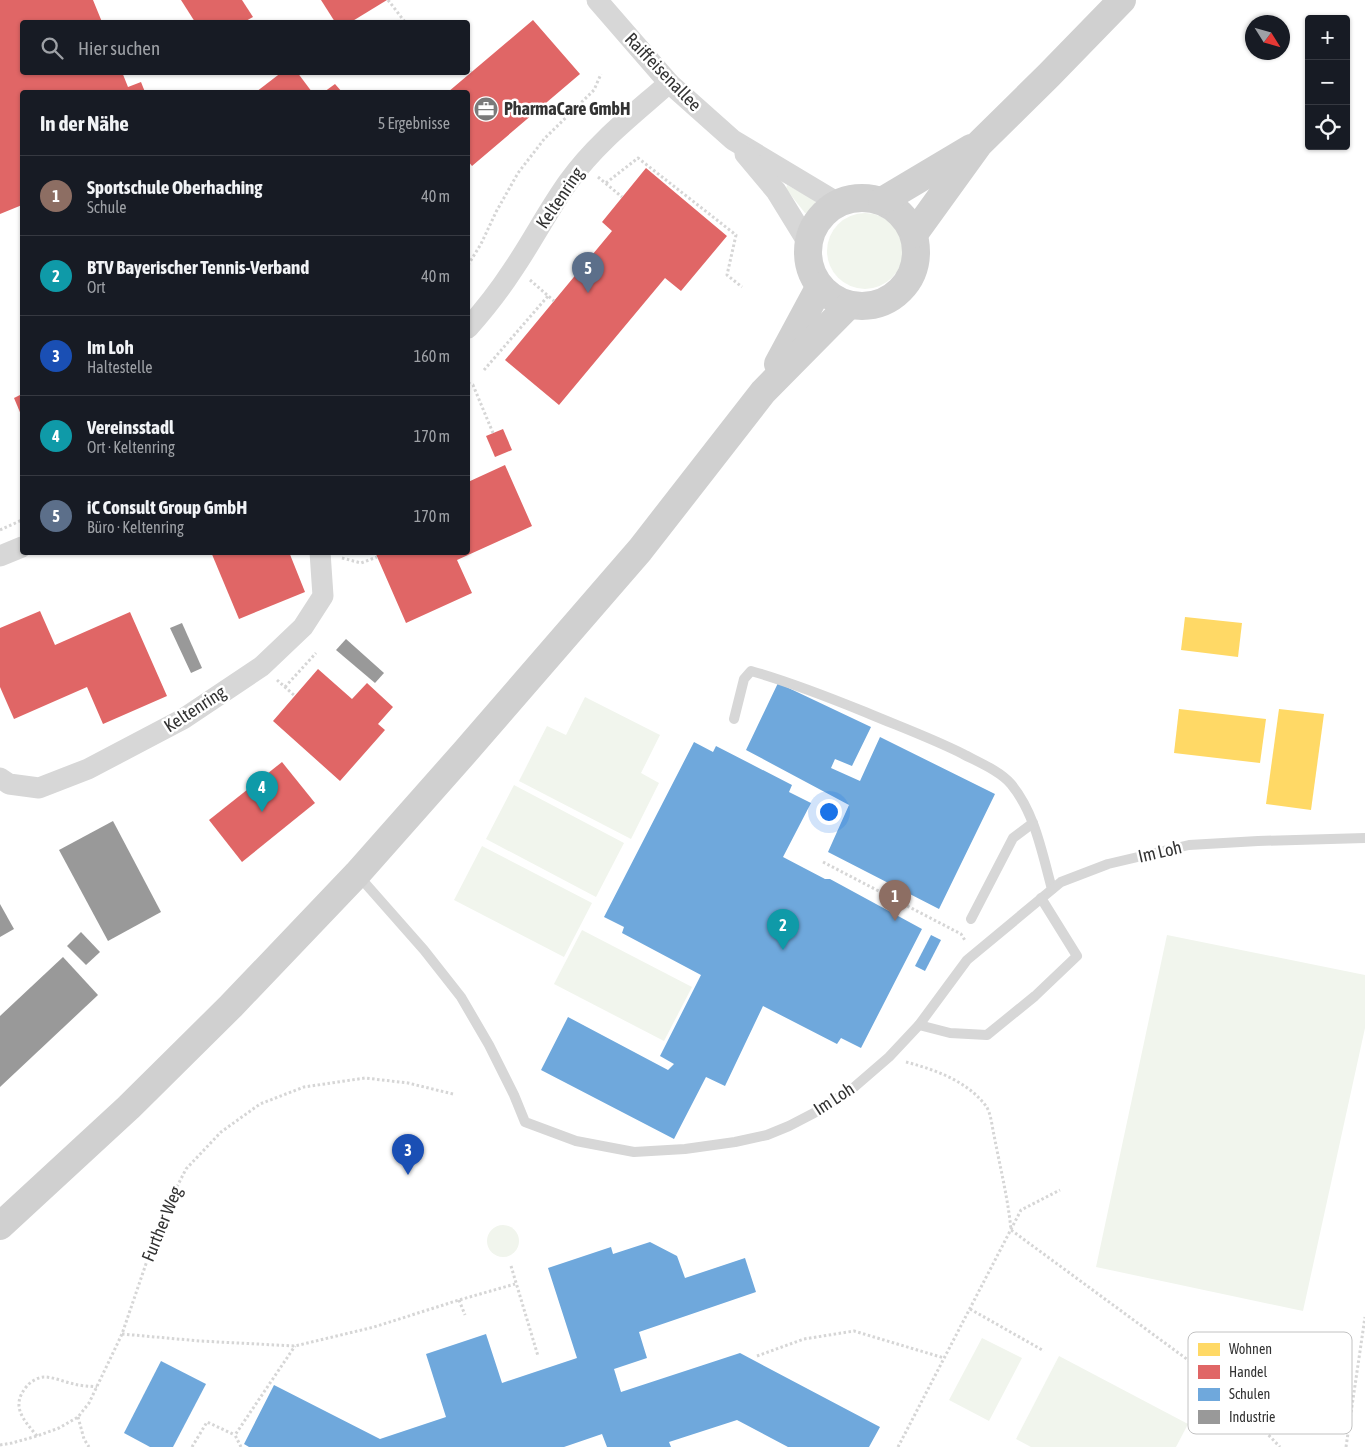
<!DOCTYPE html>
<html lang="de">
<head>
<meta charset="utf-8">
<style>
  body { margin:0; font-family:"Asap Condensed",sans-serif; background:#20242c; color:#f1f3f6 }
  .controls { position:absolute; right:15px; top:15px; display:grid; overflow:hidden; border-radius:5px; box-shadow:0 1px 4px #0004 }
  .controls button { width:45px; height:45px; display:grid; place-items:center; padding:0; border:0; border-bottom:1px solid #363941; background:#171b24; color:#f1f3f6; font:25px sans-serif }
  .compass { position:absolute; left:1245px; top:15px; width:45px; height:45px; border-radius:50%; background:#171b24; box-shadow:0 1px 4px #0004; rotate:127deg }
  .you { position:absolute; left:828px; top:811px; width:18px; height:18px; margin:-12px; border:4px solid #fff; border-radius:50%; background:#1a73e8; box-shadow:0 0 0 8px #1a73e833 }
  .badge { display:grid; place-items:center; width:32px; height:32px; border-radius:50%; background:#7a7a7a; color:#fff; font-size:16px; font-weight:700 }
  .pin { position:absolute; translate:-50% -41px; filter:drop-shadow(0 1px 2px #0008) }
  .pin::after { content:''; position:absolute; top:26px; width:18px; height:15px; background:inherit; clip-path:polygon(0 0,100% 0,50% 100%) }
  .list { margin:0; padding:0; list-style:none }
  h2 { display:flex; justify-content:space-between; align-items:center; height:65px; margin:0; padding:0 20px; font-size:21px }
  h2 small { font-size:16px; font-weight:400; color:#9ea1a6 }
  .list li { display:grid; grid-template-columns:32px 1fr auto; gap:15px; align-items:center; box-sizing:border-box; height:80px; padding:0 20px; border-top:1px solid #363941 }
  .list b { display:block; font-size:19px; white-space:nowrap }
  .list p { margin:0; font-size:16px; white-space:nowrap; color:#9ea1a6 }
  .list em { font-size:16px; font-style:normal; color:#9ea1a6 }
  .icon { flex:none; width:28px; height:28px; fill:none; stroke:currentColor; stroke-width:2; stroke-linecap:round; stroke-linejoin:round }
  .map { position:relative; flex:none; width:1365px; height:1447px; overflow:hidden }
  .search { position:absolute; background:#171b24; box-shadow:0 1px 4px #0004; left:20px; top:20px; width:450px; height:55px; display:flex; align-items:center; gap:12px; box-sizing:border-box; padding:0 18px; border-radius:5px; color:#9ea1a6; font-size:19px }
  .panel { position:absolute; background:#171b24; box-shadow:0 1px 4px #0004; left:20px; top:90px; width:450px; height:465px; border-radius:5px }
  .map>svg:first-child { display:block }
  .green { fill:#f1f5ed }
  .homes { fill:#ffd966 }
  .shops { fill:#e06666 }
  .schools { fill:#6fa8dc }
  .industry { fill:#999 }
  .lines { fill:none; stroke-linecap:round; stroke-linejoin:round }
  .path { stroke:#d6d6d6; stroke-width:3; stroke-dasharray:2.5 2.5; stroke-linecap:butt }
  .lane { stroke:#d7d7d7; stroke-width:10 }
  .street { stroke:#d7d7d7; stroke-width:21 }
  .secondary { stroke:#d0d0d0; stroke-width:28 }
  .labels { text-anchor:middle; stroke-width:5; stroke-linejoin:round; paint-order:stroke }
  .street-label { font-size:18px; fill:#333; stroke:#fff }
  .poi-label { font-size:18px; font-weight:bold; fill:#333; stroke:#fff; text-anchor:start }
  .key { fill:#fff; stroke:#c2c2c2; stroke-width:1 }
  .key-label { font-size:14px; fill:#333 }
</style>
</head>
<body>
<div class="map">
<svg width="1365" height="1447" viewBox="0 0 1365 1447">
  <rect width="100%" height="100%" fill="#fff"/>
  <g class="green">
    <path d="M787,185L815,200L816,205L810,212L805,213L786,189Z"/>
    <circle cx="865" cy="251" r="38"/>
    <path d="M585,697L660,735L641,773L659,783L631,839L519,781L547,726L566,735Z"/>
    <path d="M514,785L624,843L596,897L486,839Z"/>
    <path d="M482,846L592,903L564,957L454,900Z"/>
    <path d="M582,930L692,987L664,1041L554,984Z"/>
    <path d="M1167,935L1365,975V1028L1303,1311L1096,1267Z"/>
    <circle cx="503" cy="1241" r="16"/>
    <path d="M982,1338L1022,1358L989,1421L949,1400Z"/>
    <path d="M1059,1356L1188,1424L1176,1447H1031L1016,1439Z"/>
  </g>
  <g class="homes">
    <path d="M1185,617L1242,623L1238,657L1181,650Z"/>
    <path d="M1179,709L1266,719L1260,763L1174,753Z"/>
    <path d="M1279,709L1324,714L1311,810L1266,804Z"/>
  </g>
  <g class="shops">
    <path d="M0,0H93L102,22H22V72H122L128,87L141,82L145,92H22V205L0,214Z"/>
    <path d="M181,0H242L253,17L244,22H195Z"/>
    <path d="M321,0H387L351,22H335Z"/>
    <path d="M533,20L580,74L472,166L468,161V92H448Z"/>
    <path d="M282,72H297L312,92H256Z"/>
    <path d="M335,84L342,92H324Z"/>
    <path d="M646,168L727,236L681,291L665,278L559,405L505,360L612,231L602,222Z"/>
    <path d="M22,394V417L14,398Z"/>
    <path d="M503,429L512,450L495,457L486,436Z"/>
    <path d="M505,465L532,526L457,560L472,593L406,623L375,552H468V482Z"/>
    <path d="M211,552H289L305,592L239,619Z"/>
    <path d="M40,611L55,645L130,612L167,696L103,724L87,687L14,719L0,687V628Z"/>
    <path d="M318,669L352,699L367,683L393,707L378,724L385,730L340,781L273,721Z"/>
    <path d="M282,762L315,803L242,862L209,820Z"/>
  </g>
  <g class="schools">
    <path d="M778,683L871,727L852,766L835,759L831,768L860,781L880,737L995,794L939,909L828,852L849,805L746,750Z"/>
    <path d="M694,742L713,752L716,746L792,785L789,792L811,803L783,857L825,879H830L922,929L861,1048L841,1038L837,1044L763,1006L725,1086L706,1077L674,1139L541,1070L568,1017L668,1070L674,1064L660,1056L701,975L622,933L624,927L604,917Z"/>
    <path d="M931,935L941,940L925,971L915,966Z"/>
    <path d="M650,1242L677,1256L685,1278L745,1258L756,1292L639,1332L647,1358L614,1369L621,1392L740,1353L880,1427L869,1447H788L737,1420L669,1442L671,1447H607L602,1434L564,1447H249L244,1444L274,1385L380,1439L446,1417L426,1354L486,1334L502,1383L577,1358L548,1268L611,1247L613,1254Z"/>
    <path d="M161,1361L206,1384L173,1447H150L124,1433Z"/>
  </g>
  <g class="industry">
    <path d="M182,623L202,668L191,673L170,628Z"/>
    <path d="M346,639L384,673L375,683L336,650Z"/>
    <path d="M113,821L161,912L108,941L59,850Z"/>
    <path d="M0,904L14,929L0,937Z"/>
    <path d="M81,932L100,952L86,965L67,946Z"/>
    <path d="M63,957L98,995L0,1087V1016Z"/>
  </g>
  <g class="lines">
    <g class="path">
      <path d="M388,0L405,22"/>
      <path d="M468,67L471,72"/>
      <path d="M598,177L622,197"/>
      <path d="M606,183L638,158L736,235L727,275L742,287"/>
      <path d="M468,265L481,244L496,212L518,173L545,138L594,90L601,74"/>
      <path d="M530,280L554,301"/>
      <path d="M484,370L548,296"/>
      <path d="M468,383L473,385L493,433"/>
      <path d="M0,530L22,520"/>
      <path d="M342,558L361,563L377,557"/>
      <path d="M277,680L295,696"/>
      <path d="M285,687L316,653"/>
      <path d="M823,862L961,934L966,942"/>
      <path d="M906,1062C936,1070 967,1081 986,1106C991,1113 992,1127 994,1135C1000,1167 1008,1198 1011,1230L1218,1382L1280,1447"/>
      <path d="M511,1266L538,1356"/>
      <path d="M459,1300L465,1315"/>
      <path d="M970,1309L1044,1351"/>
      <path d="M122,1334L200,1341L295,1346L374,1327L459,1300L515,1284"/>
      <path d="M757,1356L804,1339L854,1331L944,1358"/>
      <path d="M78,1417L84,1439L89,1447"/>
      <path d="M37,1436C23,1419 10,1406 27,1386C30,1382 38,1377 44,1377C54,1377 64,1382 74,1384C81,1386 89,1386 97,1387"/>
      <path d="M0,1445L12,1443L37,1436L59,1428L78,1417L89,1403L122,1334L163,1214L186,1169L221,1132L260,1104L304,1087L365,1078L408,1083L453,1094"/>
      <path d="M192,1447L207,1422L235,1435"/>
      <path d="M241,1447L235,1435L295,1346"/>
      <path d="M898,1447L1021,1210L1060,1190"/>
      <path d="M1346,1447L1365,1317"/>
    </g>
    <g class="lane">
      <path d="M734,719L744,679L751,671C790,682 828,697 865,712C898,726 931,738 963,754C978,762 1000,771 1011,784C1035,813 1042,853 1052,889"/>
      <path d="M357,874L424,950L461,997L489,1045L514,1095L525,1122L576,1141L634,1152L685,1149L735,1142L767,1135L789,1126L814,1113L852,1089L889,1057L919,1025L967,960L1061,882L1108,864L1189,845L1258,841L1365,838"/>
      <path d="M971,919L1013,838L1033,823"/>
      <path d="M919,1025L950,1033L987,1035L1035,996L1077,956L1041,898"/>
    </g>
    <g class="street">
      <path d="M597,0L669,83L733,140L838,203"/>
      <path d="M745,154L776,191L808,243"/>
      <path d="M468,328C484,310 499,291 512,271C532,242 548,210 569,181C596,143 634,114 669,83"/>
      <path d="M0,556L22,547"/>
      <path d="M0,778L9,784L39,788L88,769L183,719L262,666L303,627L323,596L320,552"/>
    </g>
    <g class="secondary">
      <circle cx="862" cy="252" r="54"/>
      <path d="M882,201L971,148"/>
      <path d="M914,234L979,144L1049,75L1122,0"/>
      <path d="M778,364L820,286"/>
      <path d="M0,1226L129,1107L231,1006L357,874L465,752L640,550L763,392L849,305"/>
    </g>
  </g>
  <defs>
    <symbol id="office-disc" viewBox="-11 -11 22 22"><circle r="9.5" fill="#7a7a7a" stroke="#fff"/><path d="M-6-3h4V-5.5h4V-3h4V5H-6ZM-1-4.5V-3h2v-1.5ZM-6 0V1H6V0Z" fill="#fff"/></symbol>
  </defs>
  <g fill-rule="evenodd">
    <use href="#office-disc" x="472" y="95" width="28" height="28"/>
  </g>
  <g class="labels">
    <g class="street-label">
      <text transform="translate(663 72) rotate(46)" y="6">Raiffeisenallee</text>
      <text transform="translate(560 198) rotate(-56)" y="6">Keltenring</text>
      <text transform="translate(195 709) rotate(-33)" y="6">Keltenring</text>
      <text transform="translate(1160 852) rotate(-13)" y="6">Im Loh</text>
      <text transform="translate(834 1099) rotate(-33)" y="6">Im Loh</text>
      <text transform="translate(162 1224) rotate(-68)" y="6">Further Weg</text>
    </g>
    <g class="poi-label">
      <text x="504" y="115">PharmaCare GmbH</text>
    </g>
  </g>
  <rect x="1188" y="1332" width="164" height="102" rx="8" class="key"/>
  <rect x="1198" y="1343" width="22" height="13" fill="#ffd966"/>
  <rect x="1198" y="1365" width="22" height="14" fill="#e06666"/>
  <rect x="1198" y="1388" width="22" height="13" fill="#6fa8dc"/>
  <rect x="1198" y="1410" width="22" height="14" fill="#999"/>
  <g class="key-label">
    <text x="1229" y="1354">Wohnen</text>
    <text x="1229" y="1377">Handel</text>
    <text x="1229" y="1399">Schulen</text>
    <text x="1229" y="1422">Industrie</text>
  </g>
</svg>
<div class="controls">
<button>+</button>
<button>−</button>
<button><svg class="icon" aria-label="locate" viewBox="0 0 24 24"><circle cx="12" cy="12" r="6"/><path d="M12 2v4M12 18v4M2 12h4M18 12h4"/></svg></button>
</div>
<svg class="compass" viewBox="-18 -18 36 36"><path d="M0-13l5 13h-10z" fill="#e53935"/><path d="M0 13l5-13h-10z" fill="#9ea1a6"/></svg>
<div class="you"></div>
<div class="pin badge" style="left:895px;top:921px;background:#8d6e63">1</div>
<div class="pin badge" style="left:783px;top:950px;background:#0f9aa8">2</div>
<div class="pin badge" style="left:408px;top:1175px;background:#1a4fb4">3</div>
<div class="pin badge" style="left:262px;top:812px;background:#0f9aa8">4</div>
<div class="pin badge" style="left:588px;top:293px;background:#5c6f8a">5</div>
<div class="search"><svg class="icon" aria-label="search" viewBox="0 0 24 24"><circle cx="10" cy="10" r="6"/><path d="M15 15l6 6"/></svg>Hier suchen</div>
<section class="panel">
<h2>In der Nähe<small>5 Ergebnisse</small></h2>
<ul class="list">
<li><span class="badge" style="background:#8d6e63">1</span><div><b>Sportschule Oberhaching</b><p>Schule</p></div><em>40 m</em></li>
<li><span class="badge" style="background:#0f9aa8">2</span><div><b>BTV Bayerischer Tennis-Verband</b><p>Ort</p></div><em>40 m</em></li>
<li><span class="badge" style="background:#1a4fb4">3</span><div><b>Im Loh</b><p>Haltestelle</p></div><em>160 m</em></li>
<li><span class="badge" style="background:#0f9aa8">4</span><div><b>Vereinsstadl</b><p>Ort · Keltenring</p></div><em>170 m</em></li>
<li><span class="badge" style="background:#5c6f8a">5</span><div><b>iC Consult Group GmbH</b><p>Büro · Keltenring</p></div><em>170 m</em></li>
</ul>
</section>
</div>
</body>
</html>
